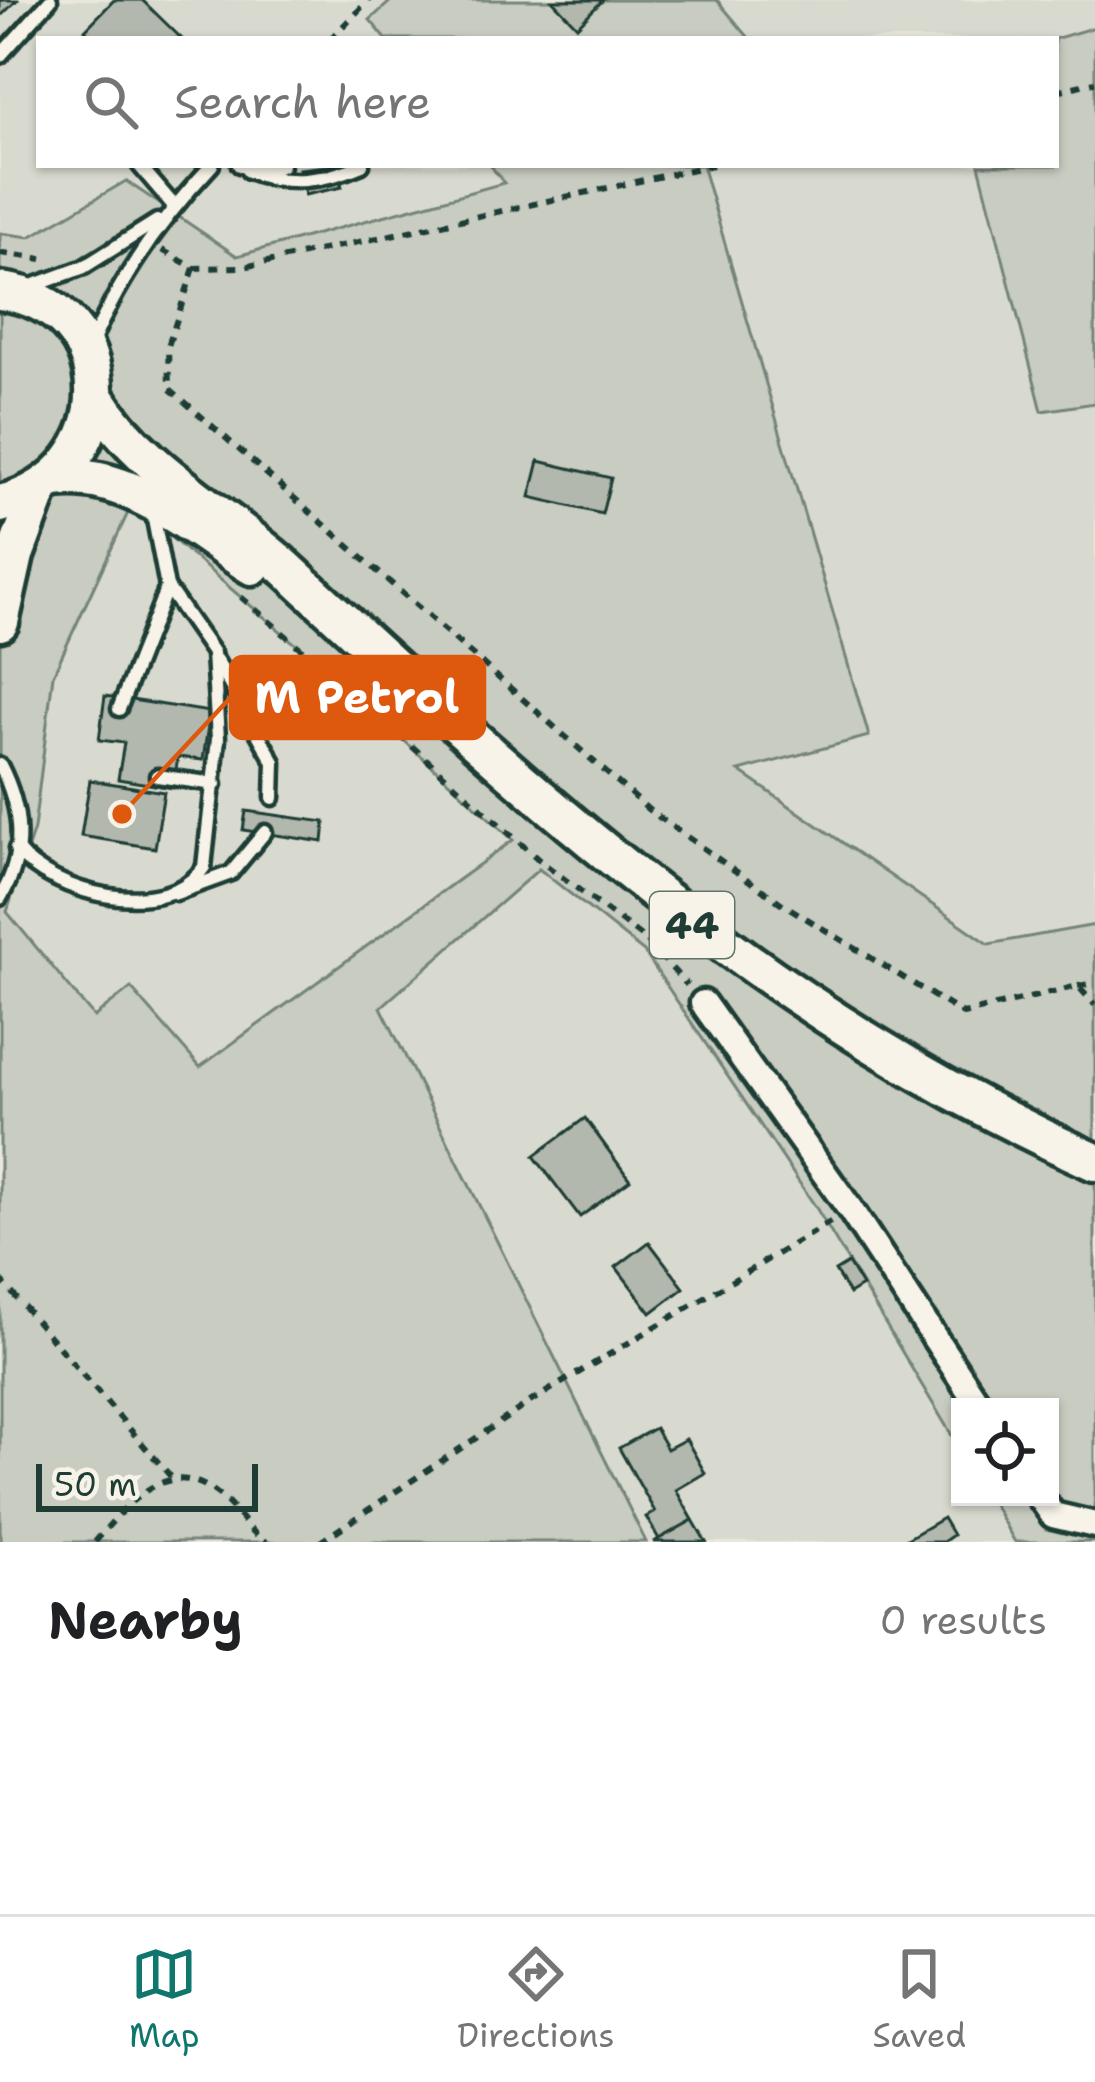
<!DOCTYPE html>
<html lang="en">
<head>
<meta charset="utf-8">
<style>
  body { margin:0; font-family:"Shantell Sans",sans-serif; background:#f2f2f2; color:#202124 }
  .controls { position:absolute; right:36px; bottom:36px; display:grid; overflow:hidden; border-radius:0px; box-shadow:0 3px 9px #0004 }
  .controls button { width:108px; height:108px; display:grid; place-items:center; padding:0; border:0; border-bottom:3px solid #e0e0e0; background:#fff; color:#202124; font:60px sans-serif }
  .scale { position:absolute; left:36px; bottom:30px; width:222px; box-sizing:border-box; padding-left:12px; border:6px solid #1f3d34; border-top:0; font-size:33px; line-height:42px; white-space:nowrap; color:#1f3d34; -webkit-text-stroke:9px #f7f3e8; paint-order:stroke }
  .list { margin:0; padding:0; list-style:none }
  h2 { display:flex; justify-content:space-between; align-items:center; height:156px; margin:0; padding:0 48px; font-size:51px }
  h2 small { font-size:39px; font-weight:400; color:#757577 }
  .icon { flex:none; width:66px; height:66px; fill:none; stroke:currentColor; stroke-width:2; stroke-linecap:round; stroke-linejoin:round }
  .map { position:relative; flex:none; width:1095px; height:1542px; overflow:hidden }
  .search { position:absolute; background:#fff; box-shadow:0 3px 9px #0004; left:36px; right:36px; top:36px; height:132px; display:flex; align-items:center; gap:30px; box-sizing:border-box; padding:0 42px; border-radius:0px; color:#757577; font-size:45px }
  .sheet { height:372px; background:#fff }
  nav { display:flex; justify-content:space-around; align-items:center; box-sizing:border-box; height:168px; border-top:3px solid #e0e0e0; background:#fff; font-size:33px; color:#757577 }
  nav a { display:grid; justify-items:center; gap:6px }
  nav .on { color:#0f766e }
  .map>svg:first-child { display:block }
  .built { fill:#d9dacf }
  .green { fill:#c8ccc1; stroke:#74847a; stroke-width:3; fill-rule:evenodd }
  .building { fill:#b2b8ae; stroke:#1f3d34; stroke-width:3 }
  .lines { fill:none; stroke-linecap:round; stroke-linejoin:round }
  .lane-casing { stroke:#1f3d34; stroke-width:21 }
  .street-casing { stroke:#1f3d34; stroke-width:33 }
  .primary-casing { stroke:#1f3d34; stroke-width:45 }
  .path { stroke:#1f3d34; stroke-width:6; stroke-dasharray:9 9; stroke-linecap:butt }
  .lane { stroke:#f7f3e8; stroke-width:12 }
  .street { stroke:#f7f3e8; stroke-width:24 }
  .primary { stroke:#f7f3e8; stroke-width:36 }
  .labels { text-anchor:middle; stroke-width:12; stroke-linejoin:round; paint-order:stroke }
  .shield { fill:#f7f3e8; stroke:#60746a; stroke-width:3 }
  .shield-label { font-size:39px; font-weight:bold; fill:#1f3d34 }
  .leader { fill:none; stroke:#de580e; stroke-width:4.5 }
  .callout-dot { fill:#de580e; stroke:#f7f3e8; stroke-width:4.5 }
  .callout { fill:#de580e; stroke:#de580e; stroke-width:4.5 }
  .callout-label { font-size:45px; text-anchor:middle; font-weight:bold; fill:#fff }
</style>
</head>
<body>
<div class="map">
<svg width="1095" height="1542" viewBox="0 0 1095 1542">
  <rect width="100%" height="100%" fill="#eae8dd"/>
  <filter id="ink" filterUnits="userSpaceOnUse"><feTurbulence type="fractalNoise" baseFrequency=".00833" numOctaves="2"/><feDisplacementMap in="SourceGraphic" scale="24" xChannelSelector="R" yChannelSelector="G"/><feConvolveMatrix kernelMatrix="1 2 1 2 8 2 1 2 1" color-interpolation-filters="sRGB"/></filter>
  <g filter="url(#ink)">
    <g class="built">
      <path d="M0,0H392L371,20L386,39H39V165H490L505,183L237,256L126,181L30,237L0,233Z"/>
      <path d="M717,0H1095V27L1054,39H750Z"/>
      <path d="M702,165H979L1042,411L1095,403V925L990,944L738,770L869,735Z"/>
      <path d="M131,503L340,682L513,840L201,1068L131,988L94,1018L7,912L34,829L53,675Z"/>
      <path d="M539,868L644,952L815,1206L960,1449V1497H989L1015,1542H646L381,1006Z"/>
    </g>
    <g class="green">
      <path d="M392,0H717L750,39H386L370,20Z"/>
      <path d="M1095,27V403L1042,411L979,165H1056L1054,39Z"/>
      <path d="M490,165H702L869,736L739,771L989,944L1095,925V1542H1015L989,1497H1050V1407H960V1449L815,1206L644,952L539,869L381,1007L646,1542H0V233L30,237L126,181L237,256L504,183ZM132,504L340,682L513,840L200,1067L131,988L94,1017L7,912L34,829L53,675Z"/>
    </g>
    <g class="building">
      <path d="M0,0H17L0,17Z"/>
      <path d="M114,0H142L182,39H95L85,30Z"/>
      <path d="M552,0H603L577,26Z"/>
      <path d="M337,165L342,187L305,195L299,169Z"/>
      <path d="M539,461L611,478L602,514L530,497Z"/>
      <path d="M105,696L210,712L203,760L178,757L173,788L118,779L124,743L99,740Z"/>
      <path d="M90,780L164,792L155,848L81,836Z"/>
      <path d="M246,811L325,822L323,842L243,830Z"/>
      <path d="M585,1118L630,1180L580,1217L534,1156Z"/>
      <path d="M649,1242L684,1288L651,1313L616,1267Z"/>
      <path d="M848,1263L862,1286L849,1294L835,1271Z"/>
      <path d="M655,1428L667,1449L686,1439L705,1473L676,1490L693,1520L659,1539L646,1517L655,1512L619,1448Z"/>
      <path d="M943,1518L953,1535L943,1542H902Z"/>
      <path d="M693,1520L706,1542H653L659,1539Z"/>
    </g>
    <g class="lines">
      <defs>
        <g id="lane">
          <path d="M0,56L50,0"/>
          <path d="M139,165L174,206"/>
          <path d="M239,165L267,171L282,165"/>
          <path d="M248,171C287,186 323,182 362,165"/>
          <path d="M27,288L84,267L157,221"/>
          <path d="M89,349C119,279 159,221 212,165"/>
          <path d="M216,660L274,762L273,798"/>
          <path d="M119,709L167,587L152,509"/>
          <path d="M0,765C22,808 27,855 0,898"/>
          <path d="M157,776L215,784"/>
          <path d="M16,849C52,894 165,923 204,867L218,739L213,653L167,587"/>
          <path d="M176,893L231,873L265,832"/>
        </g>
        <g id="street">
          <path d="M703,1003L850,1209L980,1407"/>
          <path d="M1040,1497L1053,1515L1095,1525"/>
        </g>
        <g id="primary">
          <path d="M0,291C124,305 127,473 0,504"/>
          <path d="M95,396C140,470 226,513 290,572C546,808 772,1017 1095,1162"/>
          <path d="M56,479C128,469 194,530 252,566"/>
          <path d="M0,622L15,555L39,491"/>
        </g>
      </defs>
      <use href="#lane" class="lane-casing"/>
      <use href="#street" class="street-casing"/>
      <use href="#primary" class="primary-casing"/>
      <g class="path">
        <path d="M330,39L369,0"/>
        <path d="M1056,91L1095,82"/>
        <path d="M162,250L194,268L244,267L713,165"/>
        <path d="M0,253L42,259"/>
        <path d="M194,268L168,346L169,388L650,811L781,903L963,1014L1078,986L1095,1005"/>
        <path d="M241,597L340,682"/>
        <path d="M332,654L340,682L539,860L645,939L687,985"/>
        <path d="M1078,986L1095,983"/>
        <path d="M0,1279L172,1478"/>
        <path d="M95,1542C127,1504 167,1453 219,1495C237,1509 247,1531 267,1542"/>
        <path d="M320,1542L533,1400L832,1221"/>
      </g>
      <use href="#lane" class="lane"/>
      <use href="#street" class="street"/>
      <use href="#primary" class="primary"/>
    </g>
  </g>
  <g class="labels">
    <rect class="shield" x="650" y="892" width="84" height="66" rx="9"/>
    <g class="shield-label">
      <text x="692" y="939">44</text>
    </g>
  </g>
  <path class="leader" d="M122 814L231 697"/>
  <circle class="callout-dot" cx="122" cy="814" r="12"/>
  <rect class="callout" x="231" y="657" width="253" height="81" rx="12"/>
  <g class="callout-label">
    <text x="357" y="713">M Petrol</text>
  </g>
</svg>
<div class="controls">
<button><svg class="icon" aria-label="locate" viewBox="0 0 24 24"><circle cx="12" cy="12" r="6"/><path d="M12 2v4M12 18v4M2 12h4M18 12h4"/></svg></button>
</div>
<div class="scale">50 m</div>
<div class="search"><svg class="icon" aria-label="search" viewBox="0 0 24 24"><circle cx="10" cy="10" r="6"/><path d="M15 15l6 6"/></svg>Search here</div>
</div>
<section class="sheet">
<h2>Nearby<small>0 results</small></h2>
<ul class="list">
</ul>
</section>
<nav>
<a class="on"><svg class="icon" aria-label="map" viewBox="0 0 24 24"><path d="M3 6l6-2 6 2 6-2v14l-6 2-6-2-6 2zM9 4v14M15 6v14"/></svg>Map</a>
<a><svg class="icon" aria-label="directions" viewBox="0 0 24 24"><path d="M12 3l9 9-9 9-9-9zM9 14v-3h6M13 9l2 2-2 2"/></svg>Directions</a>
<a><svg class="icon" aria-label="saved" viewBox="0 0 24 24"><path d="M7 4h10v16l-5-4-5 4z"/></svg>Saved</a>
</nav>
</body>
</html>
